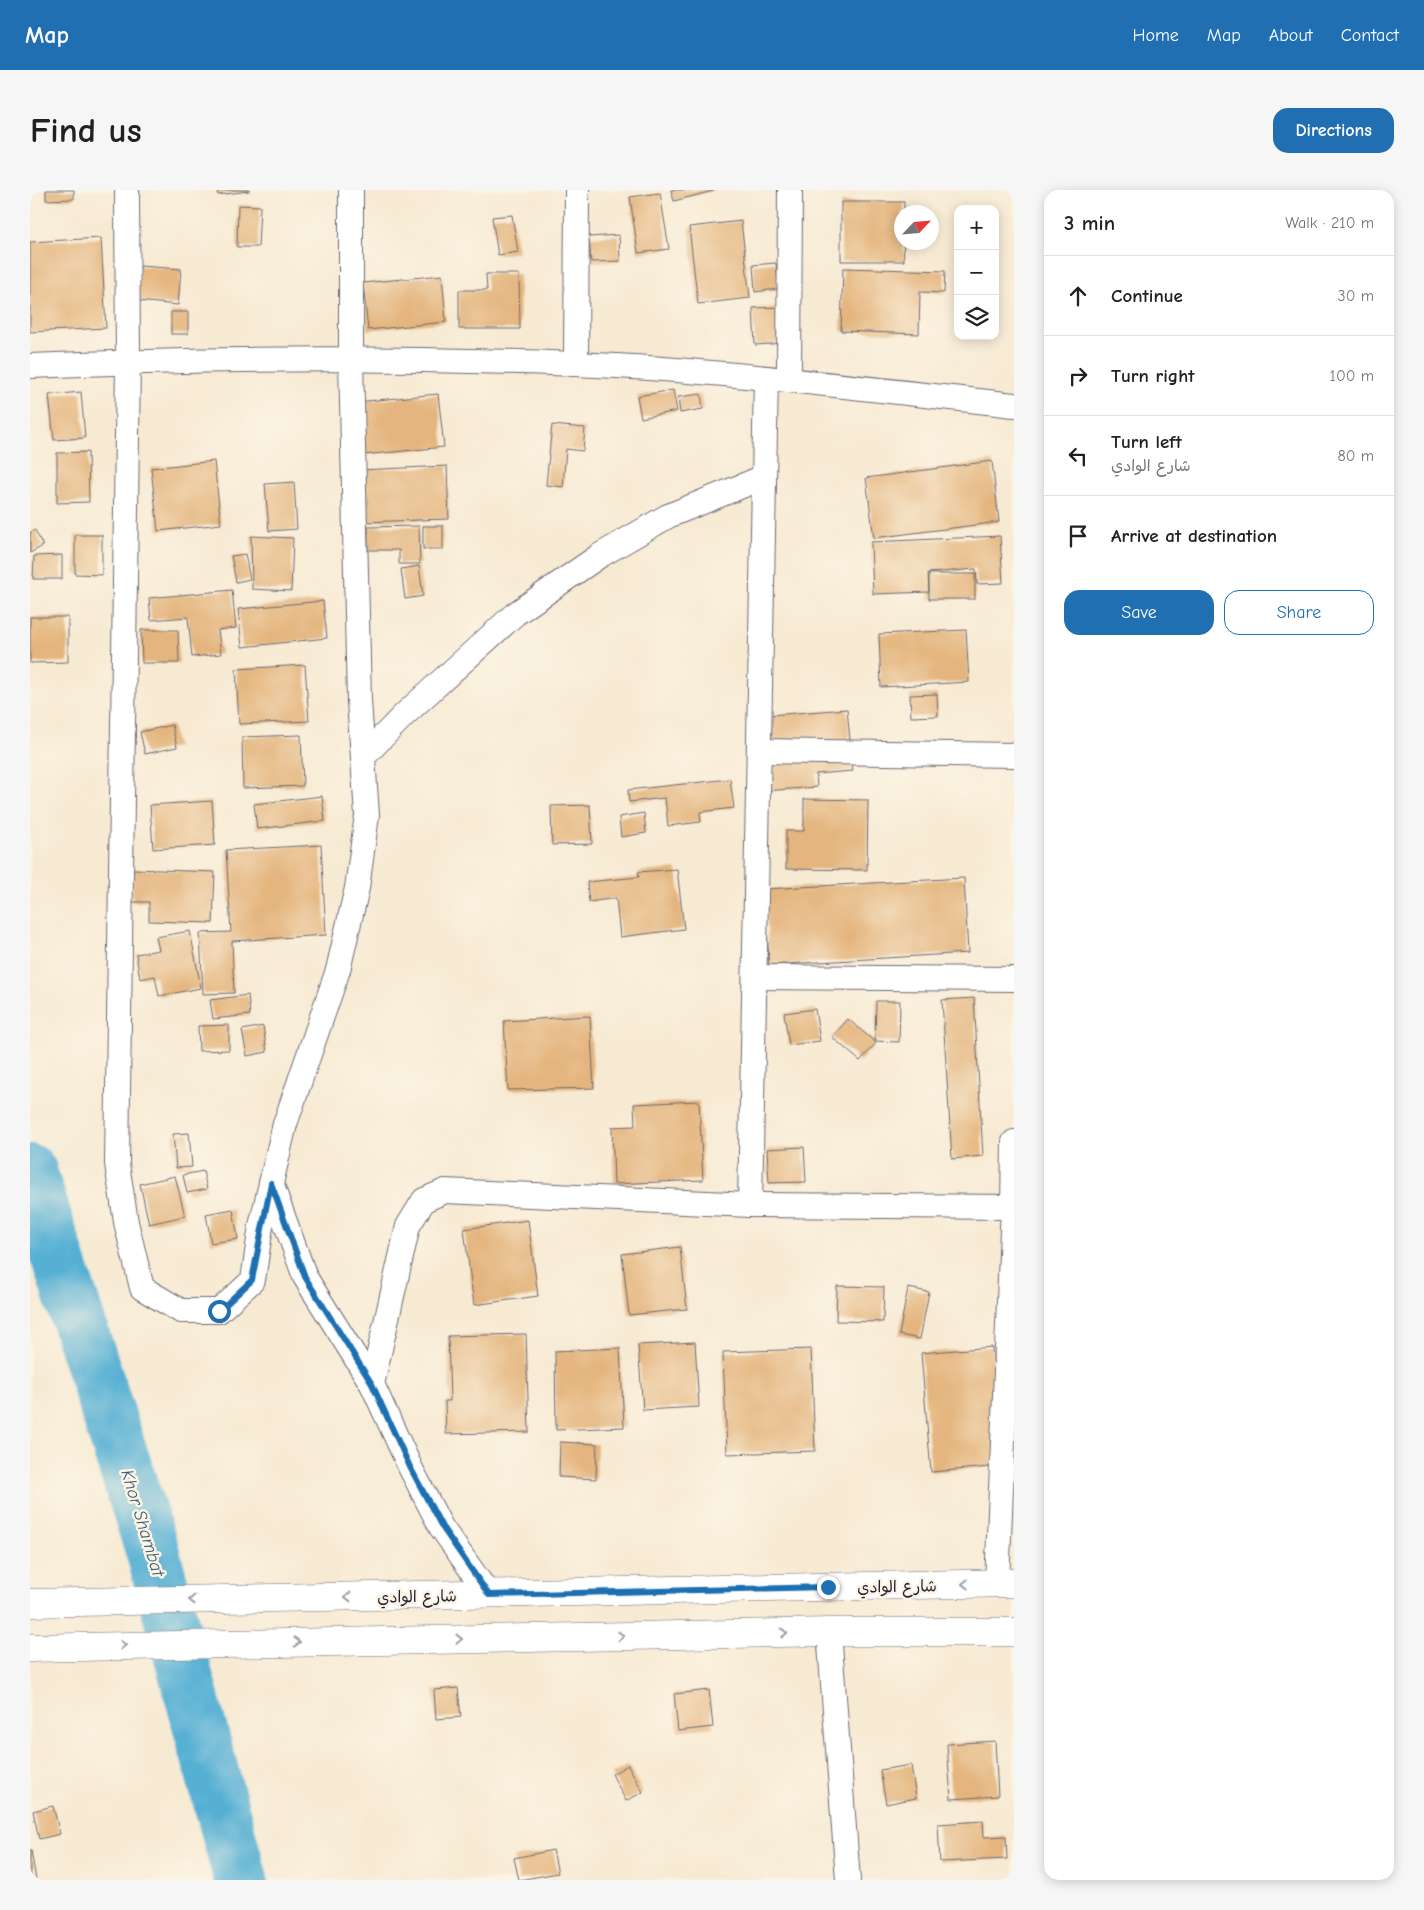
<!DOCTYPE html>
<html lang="en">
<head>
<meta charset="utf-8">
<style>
  body { margin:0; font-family:"Comic Neue","Playpen Sans Arabic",sans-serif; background:#f6f6f6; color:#202124 }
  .controls { position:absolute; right:15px; top:15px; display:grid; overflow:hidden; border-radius:10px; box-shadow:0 2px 12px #0003 }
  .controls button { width:45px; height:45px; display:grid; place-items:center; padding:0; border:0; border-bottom:1px solid #e0e0e0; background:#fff; color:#202124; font:25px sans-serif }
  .compass { position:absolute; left:864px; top:15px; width:45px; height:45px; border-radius:50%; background:#fff; box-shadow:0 2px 12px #0003; rotate:64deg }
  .stop { position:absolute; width:15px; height:15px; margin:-11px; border:4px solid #1f6fb2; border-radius:50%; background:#fff }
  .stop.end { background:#1f6fb2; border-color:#fff; box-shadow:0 1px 5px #0008 }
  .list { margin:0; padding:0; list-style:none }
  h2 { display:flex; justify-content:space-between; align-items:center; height:65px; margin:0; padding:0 20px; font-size:21px }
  h2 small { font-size:16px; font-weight:400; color:#757577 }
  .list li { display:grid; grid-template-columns:32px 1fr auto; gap:15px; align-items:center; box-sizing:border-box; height:80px; padding:0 20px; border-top:1px solid #e0e0e0 }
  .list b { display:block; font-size:19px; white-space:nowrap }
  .list p { margin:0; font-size:16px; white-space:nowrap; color:#757577 }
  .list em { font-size:16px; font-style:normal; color:#757577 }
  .actions { display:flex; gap:10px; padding:15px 20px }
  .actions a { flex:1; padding:11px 0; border:1px solid #1f6fb2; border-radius:15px; text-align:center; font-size:18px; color:#1f6fb2 }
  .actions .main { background:#1f6fb2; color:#fff }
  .icon { flex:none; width:28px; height:28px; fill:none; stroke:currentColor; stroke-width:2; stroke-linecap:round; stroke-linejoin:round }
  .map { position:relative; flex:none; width:984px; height:1690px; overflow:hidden; border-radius:15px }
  header { display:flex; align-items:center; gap:30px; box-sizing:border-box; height:70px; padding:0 25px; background:#1f6fb2; color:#fff }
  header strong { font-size:24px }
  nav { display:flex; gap:28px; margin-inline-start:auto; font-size:18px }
  .intro { display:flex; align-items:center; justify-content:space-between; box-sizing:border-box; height:120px; padding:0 30px }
  h1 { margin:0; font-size:35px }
  .button { padding:12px 22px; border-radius:15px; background:#1f6fb2; color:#fff; font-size:18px; font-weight:700 }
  main { display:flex; gap:30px; padding:0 30px }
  aside { flex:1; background:#fff; border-radius:15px; box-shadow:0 2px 12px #0003 }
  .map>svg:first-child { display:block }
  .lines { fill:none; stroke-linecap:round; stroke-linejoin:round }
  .river { stroke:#57b0d4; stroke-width:54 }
  .building { fill:#e4b57e }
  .street-casing { stroke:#6d6870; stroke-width:26 }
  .secondary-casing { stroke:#6d6870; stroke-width:29 }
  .street { stroke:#fff; stroke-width:24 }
  .secondary { stroke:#fff; stroke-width:28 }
  .oneway { stroke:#9c9ca7 }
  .route { stroke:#1f6fb2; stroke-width:6 }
  .labels { text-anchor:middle; stroke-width:5; stroke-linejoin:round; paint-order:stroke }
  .street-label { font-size:16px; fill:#22223b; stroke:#fcf5e5 }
  .water-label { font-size:18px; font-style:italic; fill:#375b78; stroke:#fcf5e5 }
</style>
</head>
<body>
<header>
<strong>Map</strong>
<nav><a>Home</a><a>Map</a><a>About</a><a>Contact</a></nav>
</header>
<div class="intro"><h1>Find us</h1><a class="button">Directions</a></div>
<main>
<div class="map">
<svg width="984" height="1690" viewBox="0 0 984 1690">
  <rect width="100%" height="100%" fill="#fcf5e5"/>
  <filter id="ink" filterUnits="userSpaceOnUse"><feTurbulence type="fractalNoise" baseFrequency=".02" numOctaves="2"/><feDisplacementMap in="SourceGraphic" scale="10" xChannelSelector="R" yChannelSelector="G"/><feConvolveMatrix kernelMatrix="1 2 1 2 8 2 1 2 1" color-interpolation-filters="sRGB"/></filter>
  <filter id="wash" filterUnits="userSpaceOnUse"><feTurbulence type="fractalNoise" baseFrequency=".0096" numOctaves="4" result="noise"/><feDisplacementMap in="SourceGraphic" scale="20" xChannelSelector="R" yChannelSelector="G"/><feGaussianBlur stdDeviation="1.12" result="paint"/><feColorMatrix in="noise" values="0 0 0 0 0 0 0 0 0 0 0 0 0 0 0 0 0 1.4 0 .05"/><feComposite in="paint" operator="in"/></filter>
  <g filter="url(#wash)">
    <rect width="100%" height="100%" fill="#f7ead3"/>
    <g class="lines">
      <path class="river" d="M0,981L123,1363L211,1690"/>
    </g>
    <g id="blocks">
      <g class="building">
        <path d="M16,0H44V9L16,10Z"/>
        <path d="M187,0H219V1L188,5Z"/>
        <path d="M641,0H683V1L644,11Z"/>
        <path d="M630,3L639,59L608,63L600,7Z"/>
        <path d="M811,12H874V22H872L874,71H811Z"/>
        <path d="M208,15L230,16L228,57H207Z"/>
        <path d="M482,25L488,62L468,65L462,27Z"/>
        <path d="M711,31L720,108L668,114L659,37Z"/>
        <path d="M589,45L590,71L561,72L559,47Z"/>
        <path d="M71,48L76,138L0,142V52Z"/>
        <path d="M746,73L748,99L725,102L723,75Z"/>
        <path d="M110,76L151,79L148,115L108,111Z"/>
        <path d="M813,78L915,81L914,103L890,102L889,144L811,141Z"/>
        <path d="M456,84H489L490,139H429V100H457Z"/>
        <path d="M412,85L416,132L338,140L333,93Z"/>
        <path d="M754,117L755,153L725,155L723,118Z"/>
        <rect x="141" y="122" width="17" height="22"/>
        <path d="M643,200L647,221L611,228L607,206Z"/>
        <path d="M51,202L55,248L24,250L19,205Z"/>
        <path d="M408,204L414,257L333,265L327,212Z"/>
        <path d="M671,204L673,219L650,223L648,207Z"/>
        <path d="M522,235L555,238L553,261L536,259L533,297L516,295Z"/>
        <path d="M58,262L59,312L27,313V263Z"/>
        <path d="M184,271L191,334L128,341L121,278Z"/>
        <path d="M962,271L969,332L844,348L836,288Z"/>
        <path d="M417,276L419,329L333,332L330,280Z"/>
        <path d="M264,292L267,339L239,341L235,294Z"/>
        <path d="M389,336L390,374H369V360H338V337Z"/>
        <rect x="393" y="336" width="20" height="23"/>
        <path d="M5,340L13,356L0,363V343Z"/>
        <path d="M45,345H72V385L45,384Z"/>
        <path d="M221,346L263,348L261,401L222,399Z"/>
        <path d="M970,346L973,393L947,394L946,379L898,383L899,402L843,404L841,352Z"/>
        <path d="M215,364L220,389L206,392L201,366Z"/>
        <path d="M32,365V389H3L4,366Z"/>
        <path d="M389,376L393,406L375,409L371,379Z"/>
        <rect x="899" y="384" width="46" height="25"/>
        <path d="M202,400L206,438L188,440L191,464L162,467L158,427L121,430L119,408Z"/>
        <path d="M293,411L297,448L212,457L208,419Z"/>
        <path d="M0,427H38V472L0,473Z"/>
        <path d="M111,440H148L149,473H112Z"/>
        <path d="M936,440L939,492L851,497L849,444Z"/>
        <path d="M275,475L279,531L209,534L206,479Z"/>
        <path d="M907,504L908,526L881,527L880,505Z"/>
        <path d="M817,519L823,581L786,584L787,597L734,601L728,526Z"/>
        <path d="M142,535L147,557L115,564L110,542Z"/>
        <path d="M271,545L273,596L213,598L212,547Z"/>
        <path d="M700,589L704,618L670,622L671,632L638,636L635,608L599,612L598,600Z"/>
        <path d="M292,606L295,631L227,639L224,614Z"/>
        <path d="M774,609L838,610L837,680L756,679V641H774Z"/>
        <path d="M182,611L185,655L123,659L120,615Z"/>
        <path d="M560,615L562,654L522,655L521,616Z"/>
        <path d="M614,623L616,643L591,647L589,627Z"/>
        <path d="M291,655L296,745L202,751L204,803L173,804L170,743L201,742L196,660Z"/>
        <path d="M103,679L185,682L183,733L119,731V712H102Z"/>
        <path d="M647,679L654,739L590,747L586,708L559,712L557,692L609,687L608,682Z"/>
        <path d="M934,688L938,763L739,775L735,699Z"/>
        <path d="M160,741L171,798L129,806L125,786L110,789L106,764L129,760L126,747Z"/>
        <path d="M218,805L220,825L183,829L180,810Z"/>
        <path d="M944,808L953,966L922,969L912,810Z"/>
        <path d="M846,811H870L869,852L845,851Z"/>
        <path d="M785,819L790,851L759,855L754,823Z"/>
        <path d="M560,826L564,898L478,900L474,831Z"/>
        <path d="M818,829L846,853L830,871L802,847Z"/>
        <path d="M199,835V860L169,861L168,836Z"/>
        <path d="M233,836L237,862L217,866L212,840Z"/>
        <path d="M669,911L673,990L584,994L582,937L605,936L604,914Z"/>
        <path d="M159,943L162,977L146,978L143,944Z"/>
        <path d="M774,957L776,992L739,993L737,959Z"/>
        <path d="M173,981L177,999L157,1003L153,985Z"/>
        <path d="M145,986L155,1026L119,1034L110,994Z"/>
        <path d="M203,1019L208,1049L181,1053L176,1024Z"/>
        <path d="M498,1030L508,1106L444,1115L434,1039Z"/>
        <path d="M650,1057L657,1119L599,1125L592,1064Z"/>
        <path d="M807,1096L854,1097L853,1132L806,1131Z"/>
        <path d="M878,1098L899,1102L890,1149L869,1145Z"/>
        <path d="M496,1144L499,1242L416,1244L415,1211H420L418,1146Z"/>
        <path d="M665,1152L669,1217L613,1220L608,1155Z"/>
        <path d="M962,1157L972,1276L901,1282L891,1163Z"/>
        <path d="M590,1158L594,1237L526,1240L525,1161Z"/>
        <path d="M781,1159L785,1261L697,1264L693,1162Z"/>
        <path d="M530,1252L567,1254L566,1289L529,1287Z"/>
        <path d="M428,1498L431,1527L406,1529L404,1500Z"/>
        <path d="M679,1500L683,1537L648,1541L644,1504Z"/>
        <path d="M965,1551L968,1606L921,1609L917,1554Z"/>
        <path d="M598,1575L613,1602L596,1611L582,1584Z"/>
        <path d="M881,1575L886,1608L856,1614L850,1580Z"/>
        <path d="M23,1616L30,1644L9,1649L3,1621Z"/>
        <path d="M953,1631L954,1647L976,1646L977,1669L910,1672L908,1634Z"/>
        <path d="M0,1660H1L6,1690H0Z"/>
        <path d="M523,1660L528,1683L489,1690L484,1668Z"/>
      </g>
    </g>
  </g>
  <g filter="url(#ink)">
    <use href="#blocks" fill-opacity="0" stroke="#6d6870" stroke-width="1"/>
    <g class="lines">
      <defs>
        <g id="street">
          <path d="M97,0L98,172L87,974L96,1032L112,1098L151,1121H189L223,1090L231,1036L255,934L308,780L327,698L337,625L329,511L321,170V0"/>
          <path d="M546,174L547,0"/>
          <path d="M0,176C181,168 364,167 545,174C691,180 838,199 984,215"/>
          <path d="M759,190L760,0"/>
          <path d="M729,561L984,565"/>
          <path d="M333,567L375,524L485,424L569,366L638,326L734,287"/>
          <path d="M726,787L984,789"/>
          <path d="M241,993L275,1087L342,1194L380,1277L411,1337L459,1405"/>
          <path d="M720,1015L736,188"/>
          <path d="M342,1194L378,1036L394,1010L415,1001L720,1015L984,1017"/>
          <path d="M967,1393L983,1017L984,952"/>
          <path d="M799,1442L818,1690"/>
        </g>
        <g id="secondary">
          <path d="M0,1413L984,1393"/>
          <path d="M0,1458L799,1442H984"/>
        </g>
      </defs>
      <use href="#street" class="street-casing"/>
      <use href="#secondary" class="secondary-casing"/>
      <use href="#street" class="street"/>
      <use href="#secondary" class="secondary"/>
    </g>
    <defs><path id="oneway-chevron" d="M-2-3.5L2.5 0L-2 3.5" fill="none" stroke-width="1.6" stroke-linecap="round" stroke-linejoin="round" transform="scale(1.25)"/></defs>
    <g class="oneway">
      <use href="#oneway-chevron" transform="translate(935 1394) rotate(179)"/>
      <use href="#oneway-chevron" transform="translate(318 1407) rotate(179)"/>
      <use href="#oneway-chevron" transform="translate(162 1410) rotate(179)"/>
      <use href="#oneway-chevron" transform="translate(754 1443) rotate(-1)"/>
      <use href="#oneway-chevron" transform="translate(591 1446) rotate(-1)"/>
      <use href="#oneway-chevron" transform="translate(429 1449) rotate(-1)"/>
      <use href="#oneway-chevron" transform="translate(267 1452) rotate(-1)"/>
      <use href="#oneway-chevron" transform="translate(93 1455) rotate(-1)"/>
    </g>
  </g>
  <g class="lines" filter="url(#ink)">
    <path class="route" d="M189,1121L222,1090L241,993L275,1087L342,1194L380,1277L412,1337L459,1405L798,1397"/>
  </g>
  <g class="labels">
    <g class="street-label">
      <text transform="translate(867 1396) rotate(-1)" y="6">شارع الوادي</text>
      <text transform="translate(387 1406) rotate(-1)" y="6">شارع الوادي</text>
    </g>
    <g class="water-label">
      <text transform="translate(113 1333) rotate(73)" y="6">Khor Shambat</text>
    </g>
  </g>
</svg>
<div class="controls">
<button>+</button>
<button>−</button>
<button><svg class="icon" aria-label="layers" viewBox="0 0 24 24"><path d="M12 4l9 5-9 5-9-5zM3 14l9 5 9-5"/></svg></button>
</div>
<svg class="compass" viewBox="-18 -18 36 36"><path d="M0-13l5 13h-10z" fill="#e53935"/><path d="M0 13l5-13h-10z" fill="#757577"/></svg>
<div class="stop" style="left:189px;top:1121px"></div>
<div class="stop end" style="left:798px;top:1397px"></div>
</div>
<aside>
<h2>3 min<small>Walk · 210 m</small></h2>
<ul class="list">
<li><svg class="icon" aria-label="ahead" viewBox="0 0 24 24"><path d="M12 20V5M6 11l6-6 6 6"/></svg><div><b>Continue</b></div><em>30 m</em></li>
<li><svg class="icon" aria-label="right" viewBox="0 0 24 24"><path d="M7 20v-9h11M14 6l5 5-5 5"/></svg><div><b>Turn right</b></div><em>100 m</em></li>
<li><svg class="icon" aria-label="left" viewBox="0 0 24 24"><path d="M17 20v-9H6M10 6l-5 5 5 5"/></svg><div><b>Turn left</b><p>شارع الوادي</p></div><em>80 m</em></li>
<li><svg class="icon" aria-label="arrive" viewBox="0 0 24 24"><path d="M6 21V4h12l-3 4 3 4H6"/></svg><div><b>Arrive at destination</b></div></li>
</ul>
<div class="actions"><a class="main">Save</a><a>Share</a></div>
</aside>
</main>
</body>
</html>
